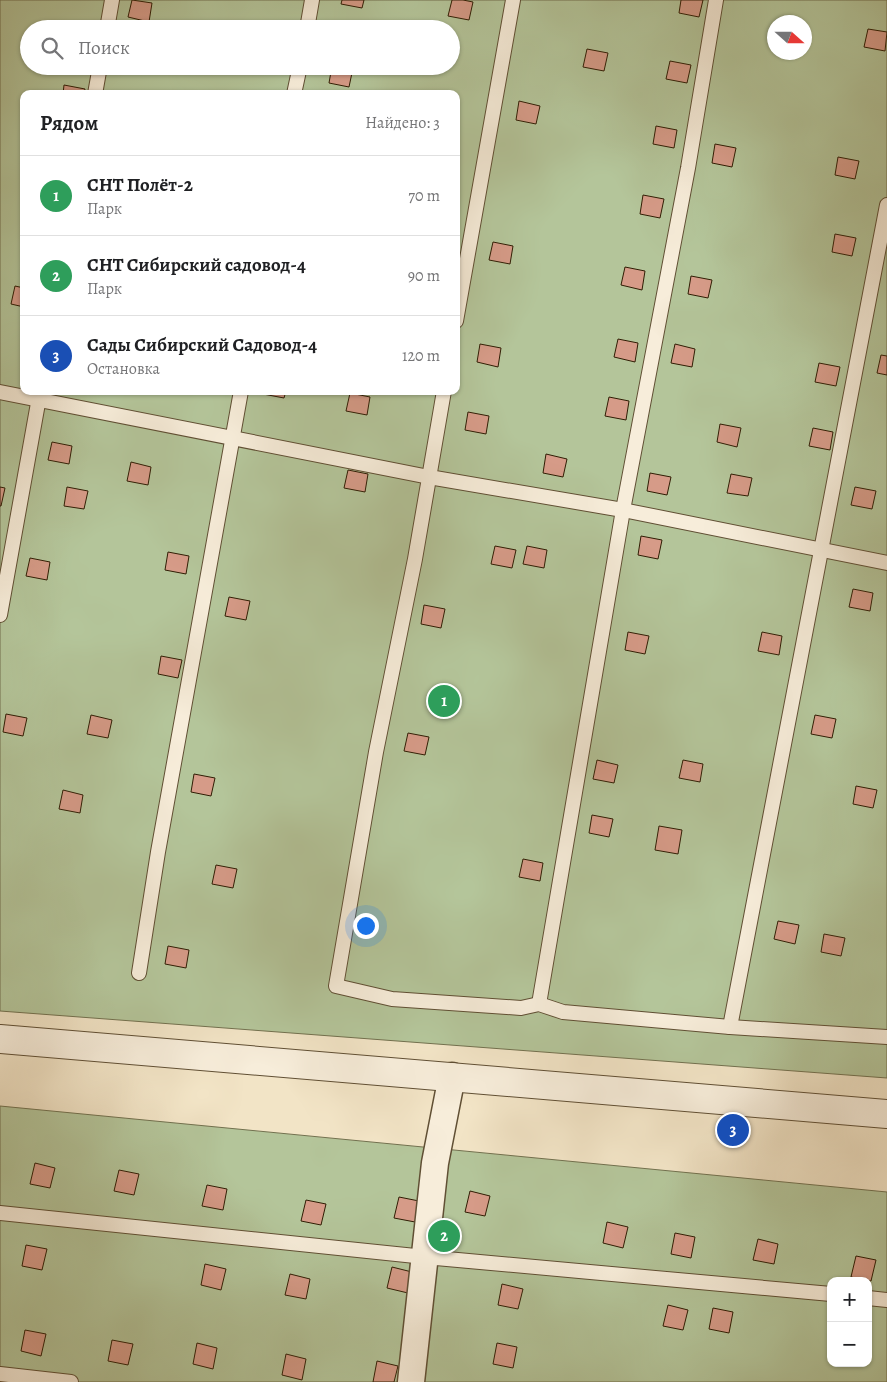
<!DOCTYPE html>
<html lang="ru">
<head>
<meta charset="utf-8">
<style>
  body { margin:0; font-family:Alegreya,serif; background:#f6f6f6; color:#202124 }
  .controls { position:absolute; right:15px; bottom:15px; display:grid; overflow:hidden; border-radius:10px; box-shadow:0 1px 4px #0004 }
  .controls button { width:45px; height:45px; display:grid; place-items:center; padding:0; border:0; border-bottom:1px solid #e0e0e0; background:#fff; color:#202124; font:25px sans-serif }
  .compass { position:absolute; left:767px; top:15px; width:45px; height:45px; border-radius:50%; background:#fff; box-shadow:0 1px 4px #0004; rotate:111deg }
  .you { position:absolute; left:365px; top:925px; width:18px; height:18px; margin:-12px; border:4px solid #fff; border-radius:50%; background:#1a73e8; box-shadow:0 0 0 8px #1a73e833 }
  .badge { display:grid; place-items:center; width:32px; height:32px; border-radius:50%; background:#8f2418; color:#fff; font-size:16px; font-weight:700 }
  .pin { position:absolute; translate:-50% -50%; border:2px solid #fff; box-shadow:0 1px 5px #0006 }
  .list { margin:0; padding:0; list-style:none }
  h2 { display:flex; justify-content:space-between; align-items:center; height:65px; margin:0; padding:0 20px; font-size:21px }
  h2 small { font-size:16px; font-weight:400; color:#757577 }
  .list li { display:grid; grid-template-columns:32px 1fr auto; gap:15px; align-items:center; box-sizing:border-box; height:80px; padding:0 20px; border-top:1px solid #e0e0e0 }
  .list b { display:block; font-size:19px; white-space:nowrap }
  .list p { margin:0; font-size:16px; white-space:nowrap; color:#757577 }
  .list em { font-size:16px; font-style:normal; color:#757577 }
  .icon { flex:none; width:28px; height:28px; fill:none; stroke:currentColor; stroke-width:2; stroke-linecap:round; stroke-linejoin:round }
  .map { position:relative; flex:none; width:887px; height:1382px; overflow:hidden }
  .search { position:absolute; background:#fff; box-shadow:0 1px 4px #0004; left:20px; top:20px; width:440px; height:55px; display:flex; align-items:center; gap:12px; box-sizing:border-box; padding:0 18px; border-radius:28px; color:#757577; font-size:19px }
  .panel { position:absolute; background:#fff; box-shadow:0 1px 4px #0004; left:20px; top:90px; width:440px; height:305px; border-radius:10px }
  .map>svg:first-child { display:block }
  .green { fill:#b4c59a; stroke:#72714f; fill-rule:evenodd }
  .building { fill:#d69b88; stroke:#301d04 }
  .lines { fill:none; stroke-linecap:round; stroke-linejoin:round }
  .service-casing { stroke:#604f34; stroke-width:16 }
  .minor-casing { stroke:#604f34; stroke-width:29 }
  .tertiary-casing { stroke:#604f34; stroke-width:30 }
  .service { stroke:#f7edda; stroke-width:14 }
  .minor { stroke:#f7edda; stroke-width:26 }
  .tertiary { stroke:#f7edda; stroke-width:28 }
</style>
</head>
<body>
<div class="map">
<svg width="887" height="1382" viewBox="0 0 887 1382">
  <rect width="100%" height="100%" fill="#f2e4c6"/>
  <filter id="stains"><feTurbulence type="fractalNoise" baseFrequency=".004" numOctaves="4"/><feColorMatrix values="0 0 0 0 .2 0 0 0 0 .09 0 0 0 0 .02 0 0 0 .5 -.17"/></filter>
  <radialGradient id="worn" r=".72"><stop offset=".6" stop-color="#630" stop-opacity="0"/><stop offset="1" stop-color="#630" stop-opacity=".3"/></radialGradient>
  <g class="green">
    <path d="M0,0H887V1078L0,1011ZM774,22H804V52H774ZM29,29H451V66H29ZM24,94H456V391H24Z"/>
    <path d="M0,1106L887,1192V1382H0ZM831,1281H868V1363H831Z"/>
  </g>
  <g class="building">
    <path d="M132,0L152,3L149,22L128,17Z"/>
    <path d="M342,0H364L362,8L341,4Z"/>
    <path d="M452,0H463L473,2L469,20L448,16Z"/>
    <path d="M681,0H703L699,17L679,13Z"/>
    <path d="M868,29L887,32L885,51L864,47Z"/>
    <path d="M587,49L608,53L604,71L583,67Z"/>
    <path d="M670,61L691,65L687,83L666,79Z"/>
    <path d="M256,66H278L276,72L256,68Z"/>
    <path d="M332,66H342L353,68L349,87L329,83Z"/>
    <path d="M64,85L85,89L84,94H63Z"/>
    <path d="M519,101L540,106L536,124L516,120Z"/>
    <path d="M656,126L677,130L674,148L653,144Z"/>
    <path d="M715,144L736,148L732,167L712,163Z"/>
    <path d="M838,157L859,161L855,179L835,175Z"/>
    <path d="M643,195L664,199L660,218L640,214Z"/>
    <path d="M835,234L856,238L852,256L832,252Z"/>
    <path d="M493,242L513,246L510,264L489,260Z"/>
    <path d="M625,267L645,271L642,290L621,285Z"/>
    <path d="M691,276L712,280L708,298L688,294Z"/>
    <path d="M15,286L24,288V307L11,304Z"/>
    <path d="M618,339L638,343L635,362L614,357Z"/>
    <path d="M480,344L501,348L498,367L477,362Z"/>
    <path d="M675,344L695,349L692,367L671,363Z"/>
    <path d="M881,355L887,356V375L877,373Z"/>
    <path d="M819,363L840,367L836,386L815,382Z"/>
    <path d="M264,391H286L284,398L263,394Z"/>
    <path d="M350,393L370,397L367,415L346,411Z"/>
    <path d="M609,397L629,401L626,420L605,416Z"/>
    <path d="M468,412L489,416L486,434L465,430Z"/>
    <path d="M720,424L741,428L737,447L717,442Z"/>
    <path d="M813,428L833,432L830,450L809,446Z"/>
    <path d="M52,442L72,446L69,464L48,460Z"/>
    <path d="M546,454L567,459L563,477L543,473Z"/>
    <path d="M131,462L151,467L148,485L127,481Z"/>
    <path d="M348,470L368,474L365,492L344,488Z"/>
    <path d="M650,473L671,477L667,495L647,491Z"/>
    <path d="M731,474L752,478L748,496L727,493Z"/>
    <path d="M0,487L5,488L1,506H0Z"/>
    <path d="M67,487L88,491L84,509L64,506Z"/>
    <path d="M855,487L876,491L872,509L851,505Z"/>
    <path d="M641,536L662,540L658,559L638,555Z"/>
    <path d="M495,546L516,550L512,568L491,564Z"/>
    <path d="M527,546L547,550L544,568L523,564Z"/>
    <path d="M168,552L189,556L186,574L165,570Z"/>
    <path d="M30,558L50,562L47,580L26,576Z"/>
    <path d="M853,589L873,593L870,611L849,607Z"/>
    <path d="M229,597L250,601L246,620L225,616Z"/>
    <path d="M424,605L445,609L441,628L421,624Z"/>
    <path d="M628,632L649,636L645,654L625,650Z"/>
    <path d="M762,632L782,636L779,655L758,651Z"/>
    <path d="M161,656L182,660L178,678L158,674Z"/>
    <path d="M6,714L27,718L23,736L3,732Z"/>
    <path d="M91,715L112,720L108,738L87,734Z"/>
    <path d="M815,715L836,719L832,738L811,734Z"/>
    <path d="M408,733L429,737L425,755L404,751Z"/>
    <path d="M597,760L618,765L614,783L593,779Z"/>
    <path d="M683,760L703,764L700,782L679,778Z"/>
    <path d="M194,774L215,778L211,796L191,792Z"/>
    <path d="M856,786L877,790L873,808L853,804Z"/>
    <path d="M63,790L83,795L80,813L59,809Z"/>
    <path d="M592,815L613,819L609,837L589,833Z"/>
    <path d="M659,826L682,830L678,854L655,850Z"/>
    <path d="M523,859L543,863L540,881L519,877Z"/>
    <path d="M216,865L237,869L233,888L212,884Z"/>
    <path d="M778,921L799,925L795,944L774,939Z"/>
    <path d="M824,934L845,938L841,956L821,952Z"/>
    <path d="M168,946L189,950L186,968L165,964Z"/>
    <path d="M35,1163L55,1168L50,1188L30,1184Z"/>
    <path d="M119,1170L139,1174L134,1195L114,1191Z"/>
    <path d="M207,1185L227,1189L223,1210L202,1206Z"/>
    <path d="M470,1191L490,1196L485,1216L465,1212Z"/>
    <path d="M399,1197L419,1201L415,1222L394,1218Z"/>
    <path d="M306,1200L326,1204L321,1225L301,1221Z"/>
    <path d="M607,1222L628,1227L623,1248L603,1243Z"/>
    <path d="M675,1233L695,1237L691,1258L671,1254Z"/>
    <path d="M758,1239L778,1244L774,1264L753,1260Z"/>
    <path d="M26,1245L47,1249L42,1270L22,1266Z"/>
    <path d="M856,1256L876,1260L871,1281L851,1277Z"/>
    <path d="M205,1264L226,1269L221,1290L201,1285Z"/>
    <path d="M392,1267L412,1272L408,1293L387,1288Z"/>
    <path d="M290,1274L310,1279L306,1299L285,1295Z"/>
    <path d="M502,1284L523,1289L518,1309L498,1305Z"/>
    <path d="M668,1305L688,1310L683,1330L663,1326Z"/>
    <path d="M713,1308L733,1312L729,1333L709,1329Z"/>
    <path d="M25,1330L46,1334L41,1356L21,1351Z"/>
    <path d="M112,1340L133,1344L128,1365L108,1361Z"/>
    <path d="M197,1343L217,1348L213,1369L193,1364Z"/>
    <path d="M497,1343L517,1347L513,1368L493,1364Z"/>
    <path d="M286,1354L306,1359L302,1380L282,1375Z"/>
    <path d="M377,1361L398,1366L394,1382H373Z"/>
  </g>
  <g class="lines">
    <defs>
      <g id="service">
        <path d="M107,29L112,0"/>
        <path d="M307,29L312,0"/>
        <path d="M95,94L100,66"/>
        <path d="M294,94L300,66"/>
        <path d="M456,321L513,0"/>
        <path d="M444,391L415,559L376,752L336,986L392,999L521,1008L539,1004L563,1012L730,1027L887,1037"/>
        <path d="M0,392L429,477L623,510L887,563"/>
        <path d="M0,615L40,392"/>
        <path d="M139,973L158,852L241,391"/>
        <path d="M539,1004L623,510L688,168L716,0"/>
        <path d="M730,1027L887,205"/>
        <path d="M0,1213L425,1257L831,1294"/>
        <path d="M868,1298L887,1300"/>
        <path d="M0,1374L71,1382"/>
      </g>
      <path id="minor" d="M411,1382L435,1163L452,1076"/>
      <path id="tertiary" d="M0,1039L887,1114"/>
    </defs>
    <use href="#service" class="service-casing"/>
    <use href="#minor" class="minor-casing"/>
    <use href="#tertiary" class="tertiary-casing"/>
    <use href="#service" class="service"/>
    <use href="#minor" class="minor"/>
    <use href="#tertiary" class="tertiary"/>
  </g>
  <rect width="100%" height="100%" filter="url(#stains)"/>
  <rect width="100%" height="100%" fill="url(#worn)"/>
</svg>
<div class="controls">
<button>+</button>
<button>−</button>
</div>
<svg class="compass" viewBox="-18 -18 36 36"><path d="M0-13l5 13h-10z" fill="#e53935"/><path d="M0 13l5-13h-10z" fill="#757577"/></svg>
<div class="you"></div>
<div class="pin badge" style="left:444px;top:701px;background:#2e9e5b">1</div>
<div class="pin badge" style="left:444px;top:1236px;background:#2e9e5b">2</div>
<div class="pin badge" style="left:733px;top:1130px;background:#1a4fb4">3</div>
<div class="search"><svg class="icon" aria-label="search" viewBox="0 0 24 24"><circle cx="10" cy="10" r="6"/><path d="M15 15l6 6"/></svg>Поиск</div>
<section class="panel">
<h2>Рядом<small>Найдено: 3</small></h2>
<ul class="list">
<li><span class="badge" style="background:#2e9e5b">1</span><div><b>СНТ Полёт-2</b><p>Парк</p></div><em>70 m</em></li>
<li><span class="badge" style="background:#2e9e5b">2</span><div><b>СНТ Сибирский садовод-4</b><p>Парк</p></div><em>90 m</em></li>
<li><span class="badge" style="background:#1a4fb4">3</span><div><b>Сады Сибирский Садовод-4</b><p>Остановка</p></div><em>120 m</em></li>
</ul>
</section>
</div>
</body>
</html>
